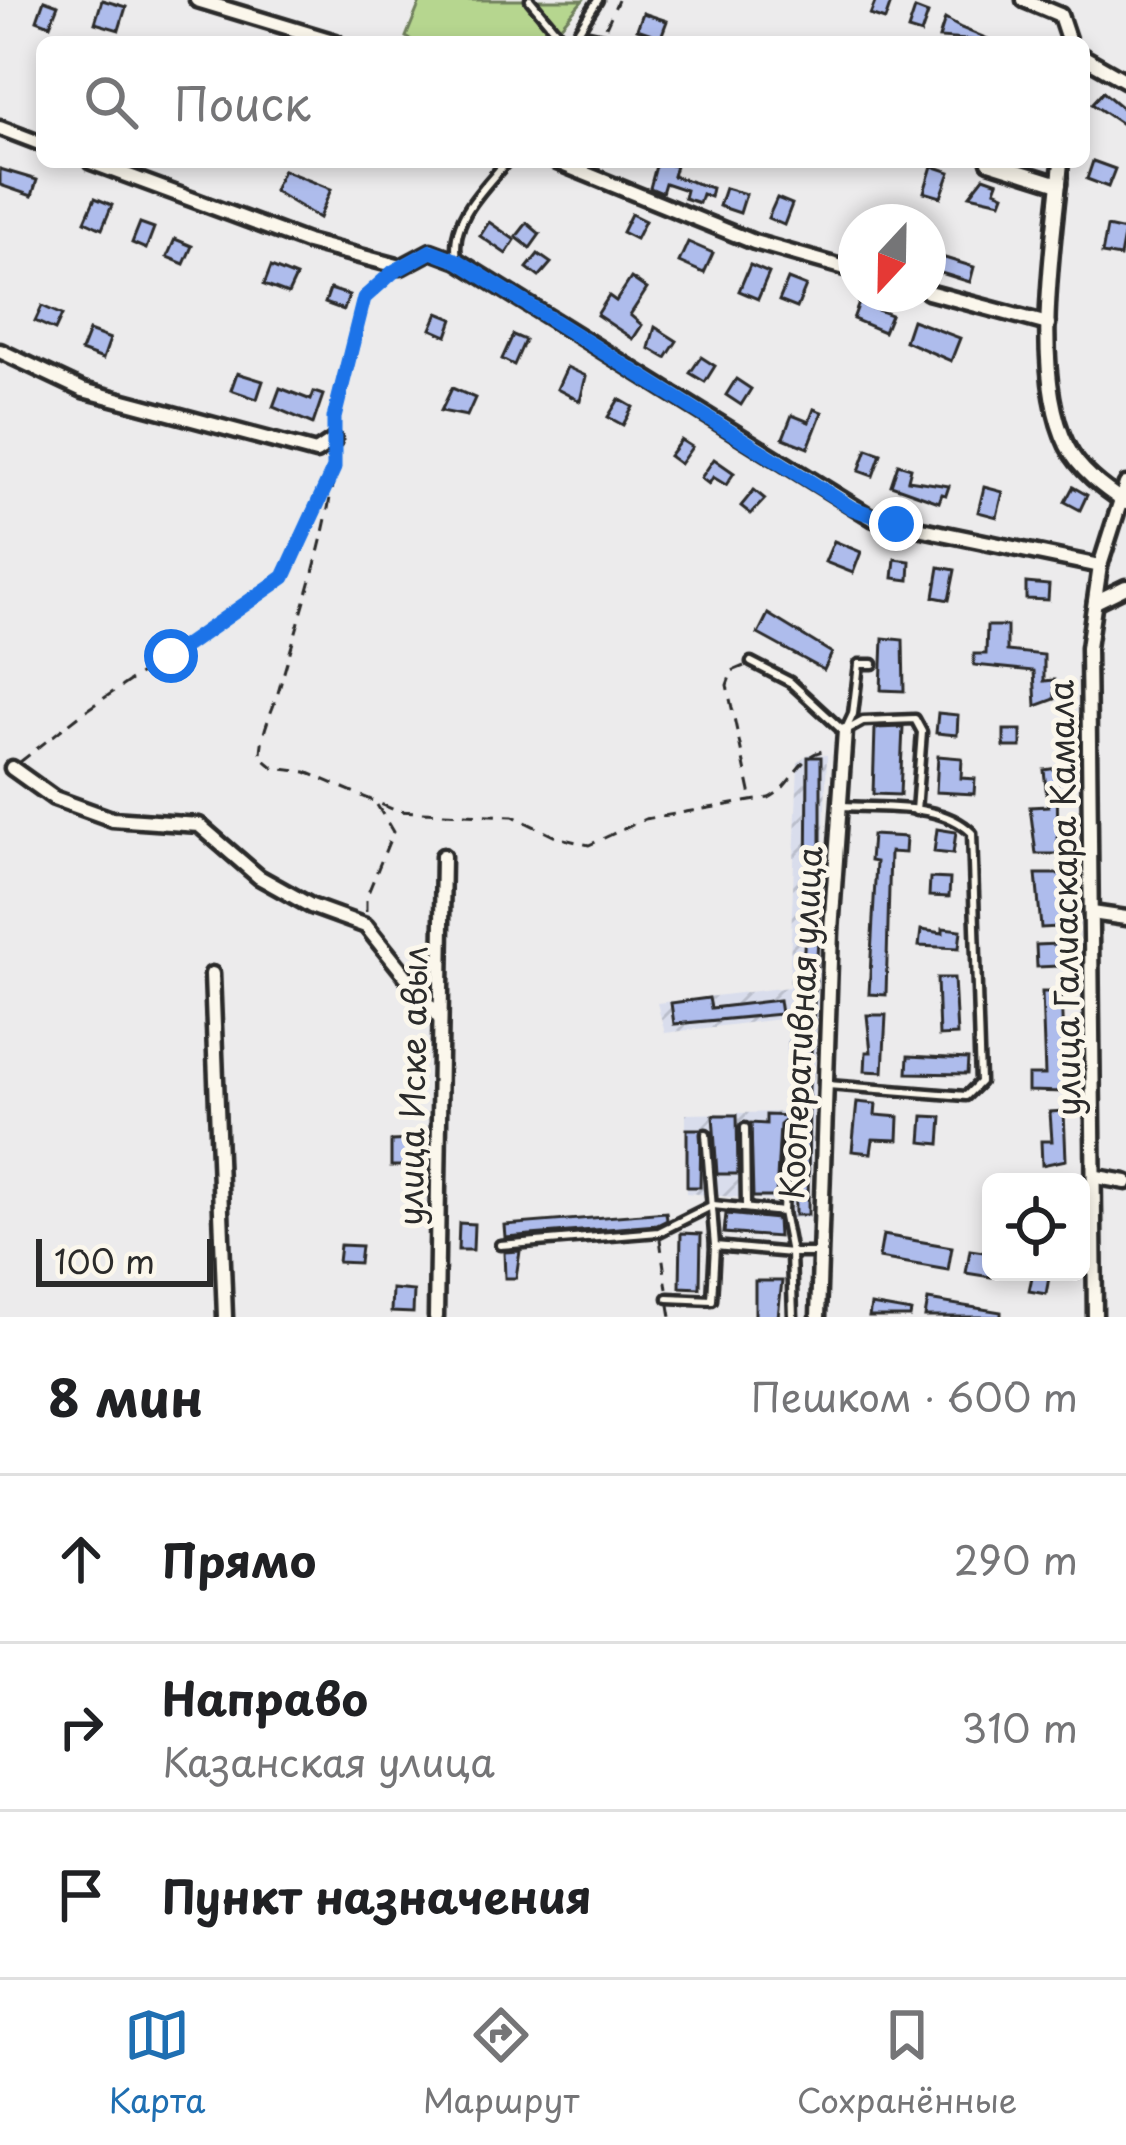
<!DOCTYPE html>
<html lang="ru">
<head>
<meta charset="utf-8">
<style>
  body { margin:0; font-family:"Playpen Sans",sans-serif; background:#f2f2f2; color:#202124 }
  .controls { position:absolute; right:36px; bottom:36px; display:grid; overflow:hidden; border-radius:18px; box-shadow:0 6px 18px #0003 }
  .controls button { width:108px; height:108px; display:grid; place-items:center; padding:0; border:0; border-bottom:3px solid #e0e0e0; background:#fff; color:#202124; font:60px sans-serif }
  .compass { position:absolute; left:838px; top:204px; width:108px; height:108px; border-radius:50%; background:#fff; box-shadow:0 6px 18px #0003; rotate:202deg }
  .scale { position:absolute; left:36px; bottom:30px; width:177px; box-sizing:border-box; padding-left:12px; border:6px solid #2b2b2b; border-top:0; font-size:33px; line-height:42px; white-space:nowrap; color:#2b2b2b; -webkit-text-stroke:9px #fbf7ec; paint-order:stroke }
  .stop { position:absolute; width:36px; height:36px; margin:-27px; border:9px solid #1a73e8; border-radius:50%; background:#fff }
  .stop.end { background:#1a73e8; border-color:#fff; box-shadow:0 3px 12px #0008 }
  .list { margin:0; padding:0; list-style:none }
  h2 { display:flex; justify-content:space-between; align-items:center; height:156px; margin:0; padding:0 48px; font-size:51px }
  h2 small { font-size:39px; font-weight:400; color:#757577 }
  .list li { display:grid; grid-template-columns:78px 1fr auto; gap:36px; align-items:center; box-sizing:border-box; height:168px; padding:0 48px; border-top:3px solid #e0e0e0 }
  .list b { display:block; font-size:45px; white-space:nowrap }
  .list p { margin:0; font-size:39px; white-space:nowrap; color:#757577 }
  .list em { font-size:39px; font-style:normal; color:#757577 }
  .icon { flex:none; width:66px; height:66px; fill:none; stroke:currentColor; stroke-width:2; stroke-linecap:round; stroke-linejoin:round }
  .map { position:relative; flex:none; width:1126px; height:1317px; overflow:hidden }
  .search { position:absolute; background:#fff; box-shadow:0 6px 18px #0003; left:36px; right:36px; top:36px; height:132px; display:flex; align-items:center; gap:30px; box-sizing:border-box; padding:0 42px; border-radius:18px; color:#757577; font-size:45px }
  .sheet { height:660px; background:#fff }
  nav { display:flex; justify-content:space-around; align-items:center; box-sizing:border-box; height:168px; border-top:3px solid #e0e0e0; background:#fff; font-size:33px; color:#757577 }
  nav a { display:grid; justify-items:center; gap:6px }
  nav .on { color:#1f6fb2 }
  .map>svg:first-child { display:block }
  .industrial { fill:url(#industrial-furrows) }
  .green { fill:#b6d68f; stroke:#70805d; stroke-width:3 }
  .building { fill:#aebcec; stroke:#2b2b2b; stroke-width:3 }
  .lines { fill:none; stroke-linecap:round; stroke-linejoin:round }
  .service-casing { stroke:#2b2b2b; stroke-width:15 }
  .minor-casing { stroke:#2b2b2b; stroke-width:21 }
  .path { stroke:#2b2b2b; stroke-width:3; stroke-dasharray:12 9; stroke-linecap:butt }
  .service { stroke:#fbf7ec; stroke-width:6 }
  .minor { stroke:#fbf7ec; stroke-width:12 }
  .route { stroke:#1a73e8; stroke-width:15 }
  .labels { text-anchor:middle; stroke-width:10; stroke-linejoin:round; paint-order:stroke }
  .street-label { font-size:33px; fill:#2b2b2b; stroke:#fbf7ec }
</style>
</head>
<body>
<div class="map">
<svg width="1126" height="1317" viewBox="0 0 1126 1317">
  <defs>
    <pattern id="industrial-furrows" width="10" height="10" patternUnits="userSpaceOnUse" patternTransform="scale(3)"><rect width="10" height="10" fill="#d9ddec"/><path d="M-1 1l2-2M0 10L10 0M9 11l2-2" fill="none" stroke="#babecb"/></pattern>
  </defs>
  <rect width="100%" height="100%" fill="#ecebec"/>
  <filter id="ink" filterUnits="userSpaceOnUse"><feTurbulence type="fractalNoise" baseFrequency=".00833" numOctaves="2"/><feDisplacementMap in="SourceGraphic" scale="24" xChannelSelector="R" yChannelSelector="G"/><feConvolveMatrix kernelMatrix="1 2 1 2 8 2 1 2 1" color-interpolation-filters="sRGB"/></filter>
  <g filter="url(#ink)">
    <path class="industrial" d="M809,754L827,755L809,1218H787L781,1201L686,1193V1114L784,1112L788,1018L665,1033L657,1003L789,987L798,763Z"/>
    <path class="green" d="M421,0H583L547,42H415L406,37Z"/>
    <g class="building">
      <path d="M44,0L58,5L50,25L37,20Z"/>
      <path d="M102,0L126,7L119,30L95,23Z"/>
      <path d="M876,0H892L885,20L870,15Z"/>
      <path d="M915,9L928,14L921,34L908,30Z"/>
      <path d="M643,13L667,21L661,37L637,29Z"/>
      <path d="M945,19L961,28L995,42L939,38Z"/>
      <path d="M1103,92L1126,111V127L1092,104Z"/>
      <path d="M1093,161L1115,169L1108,187L1087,179Z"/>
      <path d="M657,162L676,166L673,176L712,188L710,197L702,194L699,203L684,198L686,190L665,183L662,193L650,188Z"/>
      <path d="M932,166L950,172L941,197L924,192Z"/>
      <path d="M0,169L37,180L32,196L0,185Z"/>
      <path d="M283,170L331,189L319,218L274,191Z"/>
      <path d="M984,177L998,182L995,190L1004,194L1001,202L970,195Z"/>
      <path d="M725,188L746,194L740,213L719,206Z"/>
      <path d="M95,198L112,205L102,229L85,221Z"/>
      <path d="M777,198L792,204L784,225L768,218Z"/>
      <path d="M631,214L645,221L636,239L622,232Z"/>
      <path d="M489,222L515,240L506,254L480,236Z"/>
      <path d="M140,223L154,228L146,249L132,243Z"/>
      <path d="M527,223L540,234L530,248L516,237Z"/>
      <path d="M1107,227L1125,231L1120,257L1102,254Z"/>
      <path d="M175,239L192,246L184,264L167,257Z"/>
      <path d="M688,242L713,253L704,273L679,262Z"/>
      <path d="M538,254L551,263L539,277L527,268Z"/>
      <path d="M932,254L974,267L970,282L928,269Z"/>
      <path d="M750,265L769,273L758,299L739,291Z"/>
      <path d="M271,267L296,277L288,294L264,285Z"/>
      <path d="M631,278L647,289L630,315L642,325L633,339L597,315L609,296L616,301Z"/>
      <path d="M788,279L806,286L797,308L779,301Z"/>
      <path d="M330,289L349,295L344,310L325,303Z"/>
      <path d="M859,303L891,315L884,332L853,319Z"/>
      <path d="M42,306L62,315L55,330L35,321Z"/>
      <path d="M438,313L453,319L447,336L431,329Z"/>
      <path d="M912,320L960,338L951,361L905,341Z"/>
      <path d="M655,327L677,341L666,358L649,348Z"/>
      <path d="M89,331L110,339L103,359L81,351Z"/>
      <path d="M513,335L525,340L514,365L502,359Z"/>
      <path d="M701,357L715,366L705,382L690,373Z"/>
      <path d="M567,367L586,376L580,401L557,389Z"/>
      <path d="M237,373L263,381L257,399L231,390Z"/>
      <path d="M736,379L751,389L741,405L726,395Z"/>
      <path d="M280,388L311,400L314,392L323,395L313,424L273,407Z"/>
      <path d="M452,388L475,398L467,416L441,411Z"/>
      <path d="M619,399L633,407L623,425L608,417Z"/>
      <path d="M814,409L822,412L808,448L783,438L792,415L809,422Z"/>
      <path d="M681,440L692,447L680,464L669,456Z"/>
      <path d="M867,449L881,454L873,476L859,471Z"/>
      <path d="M714,459L734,473L726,485L713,477L709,484L701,478Z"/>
      <path d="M898,464L911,468L908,480L949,486L946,495L942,494L939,502L891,485Z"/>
      <path d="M984,487L1003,492L997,517L978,512Z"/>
      <path d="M1073,487L1087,495L1080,510L1065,502Z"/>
      <path d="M754,490L765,499L751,514L741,506Z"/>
      <path d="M834,541L861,552L853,573L825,562Z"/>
      <path d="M895,559L910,561L909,580L893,578Z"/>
      <path d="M939,567L955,570L949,600L934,597Z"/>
      <path d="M1026,583L1049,585L1048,600L1026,599Z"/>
      <path d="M768,614L832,653L824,670L758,634Z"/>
      <path d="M987,626H1007V651L1044,655V681L1054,680L1055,699L1036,706L1034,671L974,665V654H986Z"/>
      <path d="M883,638L903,640L904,691L881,690Z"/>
      <path d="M938,713L958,715L957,735L936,733Z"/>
      <path d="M903,727L900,795L873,794L875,728Z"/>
      <rect x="1004" y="730" width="17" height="17"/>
      <path d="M938,756L962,758L961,778L975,779L974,794L936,792Z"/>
      <path d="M808,757H821V890L809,1087L808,1215H795L794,1125L786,1120L780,1125L776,1197H753L751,1123L766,1124V1115L794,1116L807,899Z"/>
      <path d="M1057,768L1058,854H1036L1030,807L1048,806L1044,770Z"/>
      <path d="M937,829L956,832L953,854L934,852Z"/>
      <path d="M872,835L906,837L905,853L890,852L886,995L869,994L876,862L870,861Z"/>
      <path d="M1036,874H1063L1059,927L1041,928Z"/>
      <path d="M930,878L950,879L949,897L929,896Z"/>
      <path d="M943,928L961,930L959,948L919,946L921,930L943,933Z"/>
      <path d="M1059,944V966L1037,967L1036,945Z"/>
      <path d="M937,978H954L957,1035L939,1036Z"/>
      <path d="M1042,992H1061L1065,1092L1028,1091V1075H1045Z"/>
      <path d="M709,998L711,1008L779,1000L781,1014L674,1024L671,1003Z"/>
      <path d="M867,1015H886L883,1072L865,1071L866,1052H871Z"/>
      <path d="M908,1056L968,1059L967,1074L907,1073Z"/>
      <path d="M857,1102L876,1104L875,1115L899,1117L898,1140L873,1139L871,1153L852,1151Z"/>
      <path d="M1064,1111L1066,1160L1042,1165L1041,1141H1052L1050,1112Z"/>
      <path d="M713,1115H737L738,1174H717Z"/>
      <path d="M923,1116L942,1117L940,1144L921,1142Z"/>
      <path d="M687,1129H701L700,1187H687Z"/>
      <path d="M414,1140L415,1166H391V1141Z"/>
      <path d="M666,1212L667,1220L657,1225L505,1237L504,1225Z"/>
      <path d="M726,1214L777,1219L778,1237L724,1233Z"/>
      <path d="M459,1223L474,1224L473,1250H458Z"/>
      <path d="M681,1233L701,1234L700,1288L680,1287Z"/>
      <path d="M883,1235L952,1247L948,1270L879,1258Z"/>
      <path d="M340,1245L361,1246L359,1263L338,1262Z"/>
      <path d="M970,1250L991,1253V1277L966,1273Z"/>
      <path d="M520,1251L516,1278H505L504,1252Z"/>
      <path d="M1033,1272H1050L1046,1294L1029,1291Z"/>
      <path d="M755,1281H782L778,1317H755Z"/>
      <path d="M392,1289L414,1291L413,1313L391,1312Z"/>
      <path d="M928,1300L1001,1312V1317H925Z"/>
      <path d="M871,1305L911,1312L910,1317H869Z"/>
    </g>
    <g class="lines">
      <defs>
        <g id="service">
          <path d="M530,0L565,42"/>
          <path d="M571,42L598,0"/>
          <path d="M457,258C450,219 483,190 506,162"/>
          <path d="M751,662L790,682L842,730"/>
          <path d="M873,664H859L853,714L845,731L863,721L915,719L922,732L916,811"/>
          <path d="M828,1085L966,1096L980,1082L972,833C941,802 885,809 843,806"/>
          <path d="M745,1128L746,1205"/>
          <path d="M706,1134L715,1246"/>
          <path d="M783,1212L787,1127"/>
          <path d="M500,1245L659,1232L713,1205L783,1212L791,1253L715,1246L712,1300L668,1298"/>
          <path d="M793,1317L791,1253H817"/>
        </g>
        <g id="minor">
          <path d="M197,0L336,42"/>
          <path d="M1024,0L1060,15L1069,42"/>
          <path d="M579,36L607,42"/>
          <path d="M1084,57L1126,81"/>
          <path d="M0,128L42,144"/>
          <path d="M91,162L307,242L401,267L431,251L458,261L874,519L1100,566"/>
          <path d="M557,162L754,242L856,271"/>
          <path d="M989,162L1059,184"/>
          <path d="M1061,162C1054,242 1031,372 1067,446C1079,470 1103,488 1126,503"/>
          <path d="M928,292L1048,324"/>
          <path d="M0,351L83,390L316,452L334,440"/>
          <path d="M1095,602L1126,587"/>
          <path d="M12,768L54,798L112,819L199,825L259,877L311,906L366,926L440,1019"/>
          <path d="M1092,913L1126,918"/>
          <path d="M212,974L225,1317"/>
          <path d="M1097,1177L1126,1182"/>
          <path d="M436,1317L443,856"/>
          <path d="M818,1317L831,931L845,731"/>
          <path d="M1095,1317L1088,648L1100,566L1126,484"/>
        </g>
      </defs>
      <use href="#service" class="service-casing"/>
      <use href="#minor" class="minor-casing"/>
      <g class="path">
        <path d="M606,27L618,0"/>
        <path d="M334,429L365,298L390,274"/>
        <path d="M334,457C334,515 297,626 280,686C273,712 261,729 261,757L274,768L306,772L397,811L513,816L556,837L589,845L645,819L769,798C795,785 798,751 830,750"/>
        <path d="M744,666L732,671L727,685L752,801"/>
        <path d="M20,762L85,711L284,577L331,475"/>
        <path d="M366,912V898L393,832L377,805"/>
        <path d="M660,1239L667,1289"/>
        <path d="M669,1305L671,1317"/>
      </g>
      <use href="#service" class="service"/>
      <use href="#minor" class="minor"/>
    </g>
  </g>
  <g class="lines" filter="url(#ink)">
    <path class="route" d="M171,656L284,577L334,468V418L364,298L393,272L431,251L458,261L852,508L896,524"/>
  </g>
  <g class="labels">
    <g class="street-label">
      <text transform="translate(1065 898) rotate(-91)" y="12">улица Галиаскара Камала</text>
      <text transform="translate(801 1023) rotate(-87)" y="12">Кооперативная улица</text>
      <text transform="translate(413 1086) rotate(-89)" y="12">улица Иске авыл</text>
    </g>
  </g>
</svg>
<div class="controls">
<button><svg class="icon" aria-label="locate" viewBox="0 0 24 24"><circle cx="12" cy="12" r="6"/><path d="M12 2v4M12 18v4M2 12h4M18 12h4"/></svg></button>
</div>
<svg class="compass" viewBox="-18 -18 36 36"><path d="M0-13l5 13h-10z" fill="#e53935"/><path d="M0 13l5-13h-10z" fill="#757577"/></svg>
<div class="scale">100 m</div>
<div class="stop" style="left:171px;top:656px"></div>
<div class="stop end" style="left:896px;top:524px"></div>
<div class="search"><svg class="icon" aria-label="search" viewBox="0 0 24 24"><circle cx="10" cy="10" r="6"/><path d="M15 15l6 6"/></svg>Поиск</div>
</div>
<section class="sheet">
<h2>8 мин<small>Пешком · 600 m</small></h2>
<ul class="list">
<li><svg class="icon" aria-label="ahead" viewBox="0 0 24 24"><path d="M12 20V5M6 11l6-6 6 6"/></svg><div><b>Прямо</b></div><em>290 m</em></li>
<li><svg class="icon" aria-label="right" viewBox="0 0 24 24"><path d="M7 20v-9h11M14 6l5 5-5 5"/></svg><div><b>Направо</b><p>Казанская улица</p></div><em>310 m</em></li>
<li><svg class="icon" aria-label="arrive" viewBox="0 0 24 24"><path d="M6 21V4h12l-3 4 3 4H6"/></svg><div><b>Пункт назначения</b></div></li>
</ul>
</section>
<nav>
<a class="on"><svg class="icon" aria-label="map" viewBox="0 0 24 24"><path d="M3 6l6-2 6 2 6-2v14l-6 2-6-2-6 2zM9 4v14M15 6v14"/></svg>Карта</a>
<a><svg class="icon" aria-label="directions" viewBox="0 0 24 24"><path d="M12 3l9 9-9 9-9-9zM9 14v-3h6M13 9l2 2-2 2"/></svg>Маршрут</a>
<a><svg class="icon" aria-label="saved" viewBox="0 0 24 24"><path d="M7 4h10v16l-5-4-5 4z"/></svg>Сохранённые</a>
</nav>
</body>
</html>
